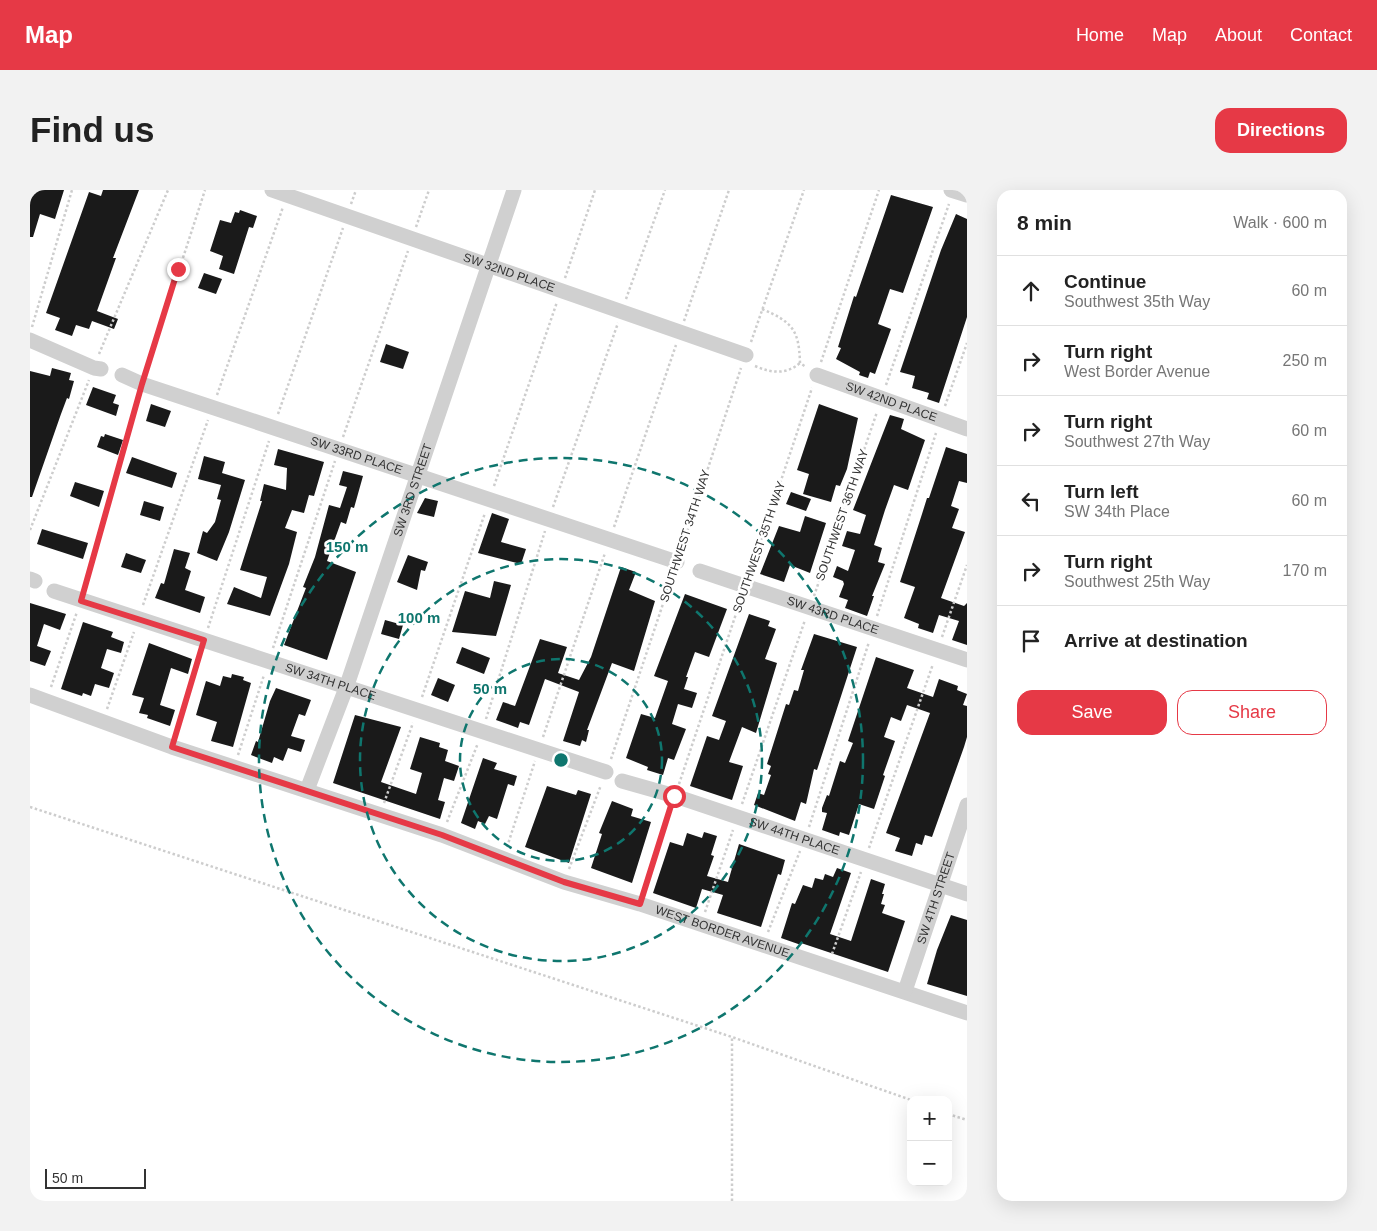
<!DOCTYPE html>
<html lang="en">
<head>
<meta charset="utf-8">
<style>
  body { margin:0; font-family:Arial,sans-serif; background:#f2f2f2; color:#222 }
  .controls { position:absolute; right:15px; bottom:15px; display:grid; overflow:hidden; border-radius:10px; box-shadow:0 5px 20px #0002 }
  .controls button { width:45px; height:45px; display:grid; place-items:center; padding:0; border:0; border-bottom:1px solid #e0e0e0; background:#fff; color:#222; font:25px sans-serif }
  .scale { position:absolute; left:15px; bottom:12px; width:101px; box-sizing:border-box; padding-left:5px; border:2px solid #333; border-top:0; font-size:14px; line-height:18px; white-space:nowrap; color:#333; -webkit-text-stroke:4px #fff; paint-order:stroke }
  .stop { position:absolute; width:15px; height:15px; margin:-11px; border:4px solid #e63946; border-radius:50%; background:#fff }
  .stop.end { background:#e63946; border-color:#fff; box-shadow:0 1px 5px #0008 }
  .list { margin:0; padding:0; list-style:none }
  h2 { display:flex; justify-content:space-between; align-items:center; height:65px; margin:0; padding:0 20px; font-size:21px }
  h2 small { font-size:16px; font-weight:400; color:#767676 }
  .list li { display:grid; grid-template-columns:32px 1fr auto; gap:15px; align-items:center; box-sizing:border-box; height:70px; padding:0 20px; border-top:1px solid #e0e0e0 }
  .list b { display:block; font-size:19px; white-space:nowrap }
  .list p { margin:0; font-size:16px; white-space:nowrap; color:#767676 }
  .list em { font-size:16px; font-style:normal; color:#767676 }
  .actions { display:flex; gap:10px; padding:15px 20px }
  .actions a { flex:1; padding:11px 0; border:1px solid #e63946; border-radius:15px; text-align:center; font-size:18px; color:#e63946 }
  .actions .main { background:#e63946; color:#fff }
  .icon { flex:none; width:28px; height:28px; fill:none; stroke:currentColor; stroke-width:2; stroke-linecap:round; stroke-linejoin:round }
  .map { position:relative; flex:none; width:937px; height:1011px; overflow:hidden; border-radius:15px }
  header { display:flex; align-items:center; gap:30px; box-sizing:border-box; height:70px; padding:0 25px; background:#e63946; color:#fff }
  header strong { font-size:24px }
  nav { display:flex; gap:28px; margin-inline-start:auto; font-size:18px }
  .intro { display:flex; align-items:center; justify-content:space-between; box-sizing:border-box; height:120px; padding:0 30px }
  h1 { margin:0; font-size:35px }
  .button { padding:12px 22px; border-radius:15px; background:#e63946; color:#fff; font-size:18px; font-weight:700 }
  main { display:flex; gap:30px; padding:0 30px }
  aside { flex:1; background:#fff; border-radius:15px; box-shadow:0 5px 20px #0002 }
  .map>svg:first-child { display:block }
  .building { fill:#1a1a1a }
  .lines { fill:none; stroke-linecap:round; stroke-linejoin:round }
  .path { stroke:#cdcdcd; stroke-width:2.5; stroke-dasharray:2.5 2.5; stroke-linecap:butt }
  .street { stroke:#d0d0d0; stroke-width:15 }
  .route { stroke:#e63946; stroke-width:6 }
  .ring { fill:none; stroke:#0f766e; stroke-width:2.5; stroke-dasharray:9 6 }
  .labels { text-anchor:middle; stroke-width:5; stroke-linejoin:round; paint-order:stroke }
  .street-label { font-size:12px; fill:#333; stroke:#fff }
  .centre { fill:#0f766e; stroke:#fff; stroke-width:2.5 }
  .ring-label { font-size:15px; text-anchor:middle; font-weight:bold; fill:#0f766e; stroke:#fff; stroke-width:5; stroke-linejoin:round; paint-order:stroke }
</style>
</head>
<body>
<header>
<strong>Map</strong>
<nav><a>Home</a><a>Map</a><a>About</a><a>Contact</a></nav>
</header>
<div class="intro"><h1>Find us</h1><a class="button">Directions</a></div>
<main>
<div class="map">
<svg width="937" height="1011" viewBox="0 0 937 1011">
  <rect width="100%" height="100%" fill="#fff"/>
  <g class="building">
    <path d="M0,0H34L25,29L10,24L3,47H0Z"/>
    <path d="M73,0H109L83,68H86L67,121L88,129L84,139L62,131L59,139L46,135L42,146L25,140L30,128L16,123L59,2L71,6Z"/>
    <path d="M861,5L903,17L873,103L860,99L848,134L861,139L845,184L840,182L838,188L829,185L830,182L806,169L811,158L808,157L824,106L826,107Z"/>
    <path d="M210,20L227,26L223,38L219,37L204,84L189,79L193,66L180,61L190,30L201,33L205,22L209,23Z"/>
    <path d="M926,24L937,29V127L909,213L897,209L899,203L882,198L885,186L870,182L911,60Z"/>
    <path d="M174,83L192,89L186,104L168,98Z"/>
    <path d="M356,154L379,162L373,179L350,172Z"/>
    <path d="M22,178L41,183L39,190L44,191L39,209L37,208L31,224L2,307H0V181L20,186Z"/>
    <path d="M63,197L86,205L83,213L89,215L86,226L56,215Z"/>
    <path d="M121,214L141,221L135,237L116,231Z"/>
    <path d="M789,214L828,228L817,279L810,296L806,295L801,312L773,304L779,284L767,280Z"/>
    <path d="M860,225L874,229L871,239L895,250L878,300L864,295L855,320L844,355L852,358L848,372L855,374L842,406H844L837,426L815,418L818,410L809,407L814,394L813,391L803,387L807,376L818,381L825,360L812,356L817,341L830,344L836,325L823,320Z"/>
    <path d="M75,244L93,250L88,265L67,257L71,246L74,247Z"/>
    <path d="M916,257L937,264V293L929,291L921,316L929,319L922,338L935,342L911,408L934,416L937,413V455L922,450L929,431L909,425L903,443L888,438L889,434L874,428L885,397L870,392L892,324L897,308H899Z"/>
    <path d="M248,259L294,272L284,306L279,305L274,323L262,320L255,338L267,342L259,374L240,426L197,414L204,397L231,408L237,387L210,380L232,311H230L234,294L256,300L257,278L244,275Z"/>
    <path d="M174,266L195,272L192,283L215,290L199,342L187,371L167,363L173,341L177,343L185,332L191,310L187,309L191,295L168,289Z"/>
    <path d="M102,267L147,283L142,298L96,283Z"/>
    <path d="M313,281L333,286L324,318L321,317L316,334L311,332L297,371L326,382L297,470L254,455L276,398L273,397L285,367L299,315L310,318L317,297L309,295Z"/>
    <path d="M45,292L74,301L69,317L40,306Z"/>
    <path d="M761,302L781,309L776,321L756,314Z"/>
    <path d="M395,308L408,311L404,327L387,323Z"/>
    <path d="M114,311L134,317L130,331L110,325Z"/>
    <path d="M462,323L479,329L471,352L496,359L491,374L448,363Z"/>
    <path d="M775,326L796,333L780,383L760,375L754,392L730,384L749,336L770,342Z"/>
    <path d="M12,339L58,353L53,369L7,354Z"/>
    <path d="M144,359L160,363L155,378L161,381L155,400L175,407L170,423L125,408L131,393L134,394Z"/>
    <path d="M96,363L116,370L111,383L91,377Z"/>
    <path d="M378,365L398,372L395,381L391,380L387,400L367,392Z"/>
    <path d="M591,377L606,382L599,400L625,411L604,481L582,473L557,540H559L556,552L552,550L550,556L533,551L549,502L515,489L499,535L490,532L488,538L466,530L473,512L485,516L510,449L537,457L528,483L549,490L561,467Z"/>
    <path d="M464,391L481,395L466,446L422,442L435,401L460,408Z"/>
    <path d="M655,404L697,419L679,467L665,462L656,487H658L654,499L667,503L662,518L648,514L642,534L656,539L644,570L638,568L633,585L617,580L618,577L596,568L611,524L625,528L638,491L624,486Z"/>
    <path d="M0,413L36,424L30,440L14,434L7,456L21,461L15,476L0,471Z"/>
    <path d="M719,424L740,431L738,436L746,439L735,469L747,473L726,543L712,537L699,572L713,576L702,610L660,596L677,546L689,550L696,531L682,526Z"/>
    <path d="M355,430L373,435L369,449L351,444Z"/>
    <path d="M53,432L83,442L81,447L94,452L91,463L77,459L71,478L84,483L79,498L65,494L61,506L53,503L52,506L31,499Z"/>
    <path d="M784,444L827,457L787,580L784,579L776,614L771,612L765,631L724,615L728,603L734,605L741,585L738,584L741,576L737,574L756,514L759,515L764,500L768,501L774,480H771Z"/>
    <path d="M119,453L162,469L158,484L141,478L130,515L145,520L140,536L117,528L118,525L109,523L114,508L102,505Z"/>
    <path d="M432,457L460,468L454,484L426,473Z"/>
    <path d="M846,467L884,480L877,498L903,507L909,489L928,496L927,500L937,504L933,515L937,516V547L934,557L902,647L895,645L892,655L886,653L882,666L865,661L870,648L856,643L900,523L877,515L871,531L861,527L854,547L865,551L853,585L855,586L844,619L829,614L819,645L810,642L809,646L792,640L797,623L792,622V618L797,605L799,606L810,571L815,573L823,553L818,551Z"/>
    <path d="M202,484L214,487L213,490L221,493L203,557L181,551L187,532L166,525L176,491L190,496L193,486L201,488Z"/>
    <path d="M408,488L425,495L418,512L401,505Z"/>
    <path d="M246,498L281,510L275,526L269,524L261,546L275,550L271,562L258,558L253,571L244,567L242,573L221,565L226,551L228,552L240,511Z"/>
    <path d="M325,525L371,537L351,592L386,604L392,583L380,579L390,547L410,553L409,557L418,560L415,571L429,576L424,591L414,588L408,610L415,612L410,629L303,593Z"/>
    <path d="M453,568L467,573L464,579L487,586L484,596L478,594L467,629L459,626L455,634L448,631L445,639L431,633Z"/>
    <path d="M517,596L546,605L548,600L561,604L539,673L495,657Z"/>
    <path d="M582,611L603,619L601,626L621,632L602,693L561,678L572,644L569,643Z"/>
    <path d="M674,642L687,646L681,665L684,666L677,686L698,692L709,654L755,670L751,685L748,684L731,737L687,723L693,705L672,699L666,718L623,703L640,652L653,656L657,643L672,648Z"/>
    <path d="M807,678L821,683L800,744L821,751L841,689L855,694L852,704H854L851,714L855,715L852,723L875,731L858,782L771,753V755L751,748L762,713L765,714L773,695L782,698L785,688L793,690L795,684L803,687Z"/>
    <path d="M921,725L937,730V806L897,794L907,760Z"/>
  </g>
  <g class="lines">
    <g class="path">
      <path d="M321,14L326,0"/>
      <path d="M386,37L399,0"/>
      <path d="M535,88L565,0"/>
      <path d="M596,109L635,0"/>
      <path d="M732,119C762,132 769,139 770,173L776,177"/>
      <path d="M654,131L699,0"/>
      <path d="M2,137L42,0"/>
      <path d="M721,152L774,0"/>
      <path d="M69,164L138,0"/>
      <path d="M791,172L849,0"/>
      <path d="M725,176C741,183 756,185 770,173"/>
      <path d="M116,182L175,0"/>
      <path d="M856,195L919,14"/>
      <path d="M187,205L253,17"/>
      <path d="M915,216L937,153"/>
      <path d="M248,224L313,38"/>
      <path d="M313,247L378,61"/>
      <path d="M464,296L527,112"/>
      <path d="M523,317L588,133"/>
      <path d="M584,337L646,155"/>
      <path d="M0,340L59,190"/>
      <path d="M651,360L711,178"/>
      <path d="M720,383L782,198"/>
      <path d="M55,398L109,206"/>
      <path d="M784,406L847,222"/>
      <path d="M113,415L178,230"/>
      <path d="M847,426L906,243"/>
      <path d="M178,438L239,251"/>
      <path d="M912,447L937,375"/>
      <path d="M243,458L305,271"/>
      <path d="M21,497L47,422"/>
      <path d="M392,507L455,323"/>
      <path d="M77,519L104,442"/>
      <path d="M456,529L515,341"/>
      <path d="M146,543L170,462"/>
      <path d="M513,547L575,363"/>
      <path d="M208,565L234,485"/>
      <path d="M581,569L643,384"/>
      <path d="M649,594L711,409"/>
      <path d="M354,613L383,533"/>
      <path d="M712,614L775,430"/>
      <path d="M0,617L702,847L881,910"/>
      <path d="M417,632L448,553"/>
      <path d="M779,637L839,452"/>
      <path d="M477,657L505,571"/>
      <path d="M839,658L903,474"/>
      <path d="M539,679L571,595"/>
      <path d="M614,700L641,618"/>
      <path d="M675,722L703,640"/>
      <path d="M738,742L770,661"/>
      <path d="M802,764L831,682"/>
      <path d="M918,924L937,930"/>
      <path d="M702,1011V848"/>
    </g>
    <g class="street">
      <path id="s1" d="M242,0L716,165"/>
      <path d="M921,0L937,5"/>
      <path d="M0,150L64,178L71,179"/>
      <path id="s2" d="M92,185L112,194L647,372"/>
      <path id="s3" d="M787,185L937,239"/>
      <path id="s4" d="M670,381L937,470"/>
      <path d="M0,389L5,391"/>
      <path id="s5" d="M24,401L576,582"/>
      <path id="s6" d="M0,505L142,557L412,645L534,692L610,714L937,823"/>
      <path id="s7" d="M592,591L645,606L937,704"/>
      <path id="s8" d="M277,600L316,498L484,0"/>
      <path id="s9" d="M875,801L937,615"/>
    </g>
  </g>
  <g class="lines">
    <path class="route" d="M148,79L112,194L51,411L174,450L142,557L412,645L534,692L610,714L644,606"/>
  </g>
  <g class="ring">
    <circle cx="531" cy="570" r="101"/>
    <circle cx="531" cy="570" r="201"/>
    <circle cx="531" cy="570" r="302"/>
  </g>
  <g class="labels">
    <g class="street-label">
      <text dy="4" stroke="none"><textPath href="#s1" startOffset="251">SW 32ND PLACE</textPath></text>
      <text dy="4" stroke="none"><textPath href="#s3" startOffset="79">SW 42ND PLACE</textPath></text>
      <text dy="4" stroke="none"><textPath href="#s2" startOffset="248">SW 33RD PLACE</textPath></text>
      <text dy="4" stroke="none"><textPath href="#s8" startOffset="318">SW 3RD STREET</textPath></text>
      <text transform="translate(812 325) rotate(-71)" y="4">SOUTHWEST 36TH WAY</text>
      <text transform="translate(655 346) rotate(-72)" y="4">SOUTHWEST 34TH WAY</text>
      <text transform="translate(729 357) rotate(-71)" y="4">SOUTHWEST 35TH WAY</text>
      <text dy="4" stroke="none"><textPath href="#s4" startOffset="140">SW 43RD PLACE</textPath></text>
      <text dy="4" stroke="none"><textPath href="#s5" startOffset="291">SW 34TH PLACE</textPath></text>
      <text dy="4" stroke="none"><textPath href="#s7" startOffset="181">SW 44TH PLACE</textPath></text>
      <text dy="4" stroke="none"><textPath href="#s9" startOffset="98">SW 4TH STREET</textPath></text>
      <text dy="4" stroke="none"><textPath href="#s6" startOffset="732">WEST BORDER AVENUE</textPath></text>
    </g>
  </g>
  <circle cx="531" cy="570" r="8" class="centre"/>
  <g class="ring-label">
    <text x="317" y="362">150 m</text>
    <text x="389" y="433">100 m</text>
    <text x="460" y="504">50 m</text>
  </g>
</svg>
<div class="controls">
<button>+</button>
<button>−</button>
</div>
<div class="scale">50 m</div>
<div class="stop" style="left:644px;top:606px"></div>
<div class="stop end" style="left:148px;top:79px"></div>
</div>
<aside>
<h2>8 min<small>Walk · 600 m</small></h2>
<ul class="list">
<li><svg class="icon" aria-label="ahead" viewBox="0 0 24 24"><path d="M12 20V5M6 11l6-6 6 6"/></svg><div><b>Continue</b><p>Southwest 35th Way</p></div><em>60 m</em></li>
<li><svg class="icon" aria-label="right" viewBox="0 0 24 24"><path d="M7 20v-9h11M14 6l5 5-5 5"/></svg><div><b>Turn right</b><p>West Border Avenue</p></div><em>250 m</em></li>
<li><svg class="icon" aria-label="right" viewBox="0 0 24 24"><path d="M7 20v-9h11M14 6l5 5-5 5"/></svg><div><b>Turn right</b><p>Southwest 27th Way</p></div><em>60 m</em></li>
<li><svg class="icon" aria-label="left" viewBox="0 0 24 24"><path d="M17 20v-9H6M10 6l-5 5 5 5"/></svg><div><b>Turn left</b><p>SW 34th Place</p></div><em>60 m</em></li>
<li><svg class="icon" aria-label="right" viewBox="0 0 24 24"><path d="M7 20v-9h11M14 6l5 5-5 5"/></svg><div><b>Turn right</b><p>Southwest 25th Way</p></div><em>170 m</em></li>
<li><svg class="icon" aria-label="arrive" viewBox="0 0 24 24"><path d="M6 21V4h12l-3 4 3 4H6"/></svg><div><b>Arrive at destination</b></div></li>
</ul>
<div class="actions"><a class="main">Save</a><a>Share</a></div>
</aside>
</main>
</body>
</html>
